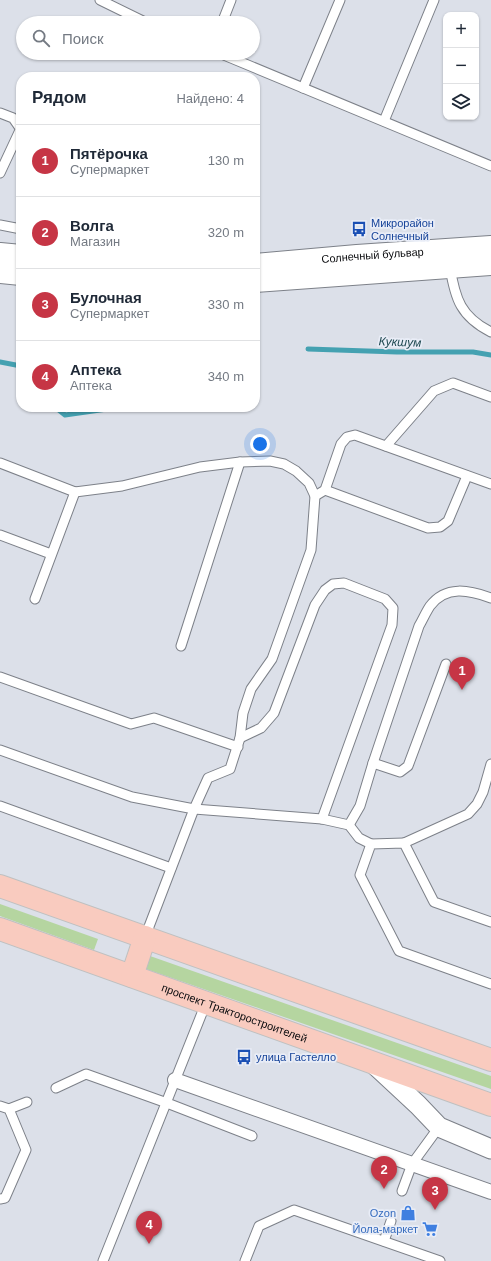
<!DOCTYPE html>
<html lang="ru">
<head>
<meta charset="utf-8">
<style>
  body { margin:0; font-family:Helvetica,sans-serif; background:#f6f6f7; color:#1f2937 }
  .controls { position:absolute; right:12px; top:12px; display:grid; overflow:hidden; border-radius:8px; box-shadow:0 1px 3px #0004 }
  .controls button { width:36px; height:36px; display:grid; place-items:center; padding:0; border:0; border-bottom:1px solid #e0e1e3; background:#fff; color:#1f2937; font:20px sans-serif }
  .you { position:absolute; left:260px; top:444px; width:14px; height:14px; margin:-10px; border:3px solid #fff; border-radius:50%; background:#1a73e8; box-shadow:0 0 0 6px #1a73e833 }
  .badge { display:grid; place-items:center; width:26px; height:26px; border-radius:50%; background:#c63545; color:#fff; font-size:13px; font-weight:700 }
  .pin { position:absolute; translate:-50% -33px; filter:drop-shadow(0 1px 2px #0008) }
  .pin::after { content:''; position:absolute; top:21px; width:14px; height:12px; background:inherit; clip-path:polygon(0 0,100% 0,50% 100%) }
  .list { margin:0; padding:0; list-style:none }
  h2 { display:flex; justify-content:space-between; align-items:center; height:52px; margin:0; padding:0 16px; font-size:17px }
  h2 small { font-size:13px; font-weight:400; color:#747a83 }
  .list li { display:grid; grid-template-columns:26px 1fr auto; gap:12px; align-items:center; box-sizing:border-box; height:72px; padding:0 16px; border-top:1px solid #e0e1e3 }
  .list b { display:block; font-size:15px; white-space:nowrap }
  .list p { margin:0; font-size:13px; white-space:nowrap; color:#747a83 }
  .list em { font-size:13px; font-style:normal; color:#747a83 }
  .icon { flex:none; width:22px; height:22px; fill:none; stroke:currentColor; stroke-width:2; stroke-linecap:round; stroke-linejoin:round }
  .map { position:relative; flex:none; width:491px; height:1261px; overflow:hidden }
  .search { position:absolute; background:#fff; box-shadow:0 1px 3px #0004; left:16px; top:16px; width:244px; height:44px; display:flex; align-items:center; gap:10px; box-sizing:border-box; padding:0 14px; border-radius:22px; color:#747a83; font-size:15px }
  .panel { position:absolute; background:#fff; box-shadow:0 1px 3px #0004; left:16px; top:72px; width:244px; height:340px; border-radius:16px }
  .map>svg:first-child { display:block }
  .green { fill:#b5d5a0 }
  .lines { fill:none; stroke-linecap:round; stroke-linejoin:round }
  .stream { stroke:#44a1b1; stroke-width:5 }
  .service-casing { stroke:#7d8189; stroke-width:11 }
  .pedestrian-casing { stroke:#7d8189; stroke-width:16 }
  .minor-casing { stroke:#7d8189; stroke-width:21 }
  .tertiary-casing { stroke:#7d8189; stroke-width:24 }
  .primary-casing { stroke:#bfc0c0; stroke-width:24 }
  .service { stroke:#fff; stroke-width:9 }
  .pedestrian { stroke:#fff; stroke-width:14 }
  .minor { stroke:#fff; stroke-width:19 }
  .tertiary { stroke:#fff; stroke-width:22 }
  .primary { stroke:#f9cbbf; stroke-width:22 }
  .labels { text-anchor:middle; stroke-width:3.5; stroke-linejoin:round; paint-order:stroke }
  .transit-label { font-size:11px; fill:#164399; stroke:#e9edf7; text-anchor:start }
  .street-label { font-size:11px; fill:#0a0b0e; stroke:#e9edf7 }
  .shop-label { font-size:11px; fill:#366cbe; stroke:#e9edf7; text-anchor:end }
  .water-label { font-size:12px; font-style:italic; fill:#1f4951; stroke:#e9edf7 }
</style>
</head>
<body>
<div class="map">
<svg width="491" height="1261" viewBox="0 0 491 1261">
  <rect width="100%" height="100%" fill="#dce0e9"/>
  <g class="green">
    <path d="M0,904L98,939L94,950L0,916Z"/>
    <path d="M150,956L491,1076V1089L146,969Z"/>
  </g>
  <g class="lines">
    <g class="stream">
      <path d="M308,349L397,352H473L491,355"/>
      <path d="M0,362L21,366"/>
      <path d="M55,407L65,415L121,407"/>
    </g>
    <defs>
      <g id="service">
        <path d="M100,0L147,23"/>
        <path d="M222,23L231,0"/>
        <path d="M219,53L491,166"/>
        <path d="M303,88L340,0"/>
        <path d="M0,113L13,118L20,128"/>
        <path d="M384,121L434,0"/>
        <path d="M0,173L21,128"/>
        <path d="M0,225L21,229"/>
        <path d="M450,267C455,299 461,317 491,332"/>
        <path d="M386,446L434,391L453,383L491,397"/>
        <path d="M0,463L75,492L35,599"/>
        <path d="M325,490L428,528L440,527L448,521L467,476"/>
        <path d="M75,492L122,486L200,467L240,462L270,461L284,464L296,471L309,483L315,496L311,550L272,659L251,689L243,713L240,738L230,769L208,778L194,809L145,937"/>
        <path d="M315,496L325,490L341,444L347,437L355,435L491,484"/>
        <path d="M0,535L51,554"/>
        <path d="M181,646L240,462"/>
        <path d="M0,677L131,724L154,718L238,747"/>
        <path d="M240,738L261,728L274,713L315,605L325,590L333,584L344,583L385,599L393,608L392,625L322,819"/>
        <path d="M0,750L132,797L194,809L322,819L349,825L359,838L371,844"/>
        <path d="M373,763L400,772L408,766L446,664"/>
        <path d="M0,806L171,868"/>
        <path d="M349,825L360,806L373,763L419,626C423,619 426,612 430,606C446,585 469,590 491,598"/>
        <path d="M404,843L468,814L477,804L483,792L491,764"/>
        <path d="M491,922L434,902L404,843L371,844L360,875L399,951L491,984"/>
        <path d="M56,1088L86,1074L167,1103L252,1136"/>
        <path d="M0,1106L9,1109L26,1150L5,1198L0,1199"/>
        <path d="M9,1109L27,1102"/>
        <path d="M402,1191L412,1164L439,1127"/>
        <path d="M384,1241L391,1221"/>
        <path d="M103,1261L206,1003"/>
        <path d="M245,1261L259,1226L294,1210L440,1261"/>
      </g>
      <path id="pedestrian" d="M175,1080L491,1192"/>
      <path id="minor" d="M375,1065L418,1105L439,1127L491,1149"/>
      <g id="tertiary">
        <path d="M0,254L21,256"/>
        <path id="s1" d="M255,265L357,256L491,247"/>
        <path d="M0,272L21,274"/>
        <path d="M255,281L491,264"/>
      </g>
      <g id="primary">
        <path d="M0,886C164,944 328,1001 491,1060"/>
        <path id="s2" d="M0,929L491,1105"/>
        <path d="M132,976L145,937"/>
      </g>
    </defs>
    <use href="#service" class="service-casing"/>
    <use href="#pedestrian" class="pedestrian-casing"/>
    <use href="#minor" class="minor-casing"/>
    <use href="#tertiary" class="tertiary-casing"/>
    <use href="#primary" class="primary-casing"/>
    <use href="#service" class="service"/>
    <use href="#pedestrian" class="pedestrian"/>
    <use href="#minor" class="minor"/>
    <use href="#tertiary" class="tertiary"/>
    <use href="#primary" class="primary"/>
  </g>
  <defs>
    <symbol id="bus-bare" viewBox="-9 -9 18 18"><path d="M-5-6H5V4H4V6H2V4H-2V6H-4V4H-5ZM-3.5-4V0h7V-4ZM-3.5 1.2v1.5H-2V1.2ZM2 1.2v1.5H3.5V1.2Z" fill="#1a4fb4" stroke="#e9edf7" stroke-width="2.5" paint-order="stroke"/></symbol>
    <symbol id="shop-bare" viewBox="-9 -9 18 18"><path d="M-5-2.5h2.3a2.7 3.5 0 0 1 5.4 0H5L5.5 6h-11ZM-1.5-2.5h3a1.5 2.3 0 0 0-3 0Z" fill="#3f7fe0" stroke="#e9edf7" stroke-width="2.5" paint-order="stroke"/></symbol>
    <symbol id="supermarket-bare" viewBox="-9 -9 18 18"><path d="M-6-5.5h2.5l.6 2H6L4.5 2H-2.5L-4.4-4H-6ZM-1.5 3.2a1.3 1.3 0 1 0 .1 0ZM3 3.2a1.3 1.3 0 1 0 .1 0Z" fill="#3f7fe0" stroke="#e9edf7" stroke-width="2.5" paint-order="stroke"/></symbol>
  </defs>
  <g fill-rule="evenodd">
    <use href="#bus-bare" x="348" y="218" width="22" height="22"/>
    <use href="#bus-bare" x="233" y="1046" width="22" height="22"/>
    <use href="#shop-bare" x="397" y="1202" width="22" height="22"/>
    <use href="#supermarket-bare" x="419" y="1218" width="22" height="22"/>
  </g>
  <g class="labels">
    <g class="transit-label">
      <text x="371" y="227">Микрорайон<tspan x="371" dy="13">Солнечный</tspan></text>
      <text x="256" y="1061">улица Гастелло</text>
    </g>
    <g class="street-label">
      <text dy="4" stroke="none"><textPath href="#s1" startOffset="118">Солнечный бульвар</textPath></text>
      <text dy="4" stroke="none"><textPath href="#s2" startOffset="249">проспект Тракторостроителей</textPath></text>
    </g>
    <g class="shop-label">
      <text x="396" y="1217">Ozon</text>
      <text x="418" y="1233">Йола-маркет</text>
    </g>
    <g class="water-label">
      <text transform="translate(400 342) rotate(2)" y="4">Кукшум</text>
    </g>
  </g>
</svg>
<div class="controls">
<button>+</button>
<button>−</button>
<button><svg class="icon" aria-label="layers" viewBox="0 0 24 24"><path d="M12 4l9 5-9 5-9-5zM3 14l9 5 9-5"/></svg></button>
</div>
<div class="you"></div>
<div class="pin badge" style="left:462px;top:690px">1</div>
<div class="pin badge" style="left:384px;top:1189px">2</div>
<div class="pin badge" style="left:435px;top:1210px">3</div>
<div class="pin badge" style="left:149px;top:1244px">4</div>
<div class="search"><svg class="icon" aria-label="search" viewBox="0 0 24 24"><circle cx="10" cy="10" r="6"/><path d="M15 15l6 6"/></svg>Поиск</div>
<section class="panel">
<h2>Рядом<small>Найдено: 4</small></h2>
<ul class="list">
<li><span class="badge">1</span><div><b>Пятёрочка</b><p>Супермаркет</p></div><em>130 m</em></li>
<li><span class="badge">2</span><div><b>Волга</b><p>Магазин</p></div><em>320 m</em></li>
<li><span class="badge">3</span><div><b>Булочная</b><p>Супермаркет</p></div><em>330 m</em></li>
<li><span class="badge">4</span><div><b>Аптека</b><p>Аптека</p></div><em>340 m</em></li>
</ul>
</section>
</div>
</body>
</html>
